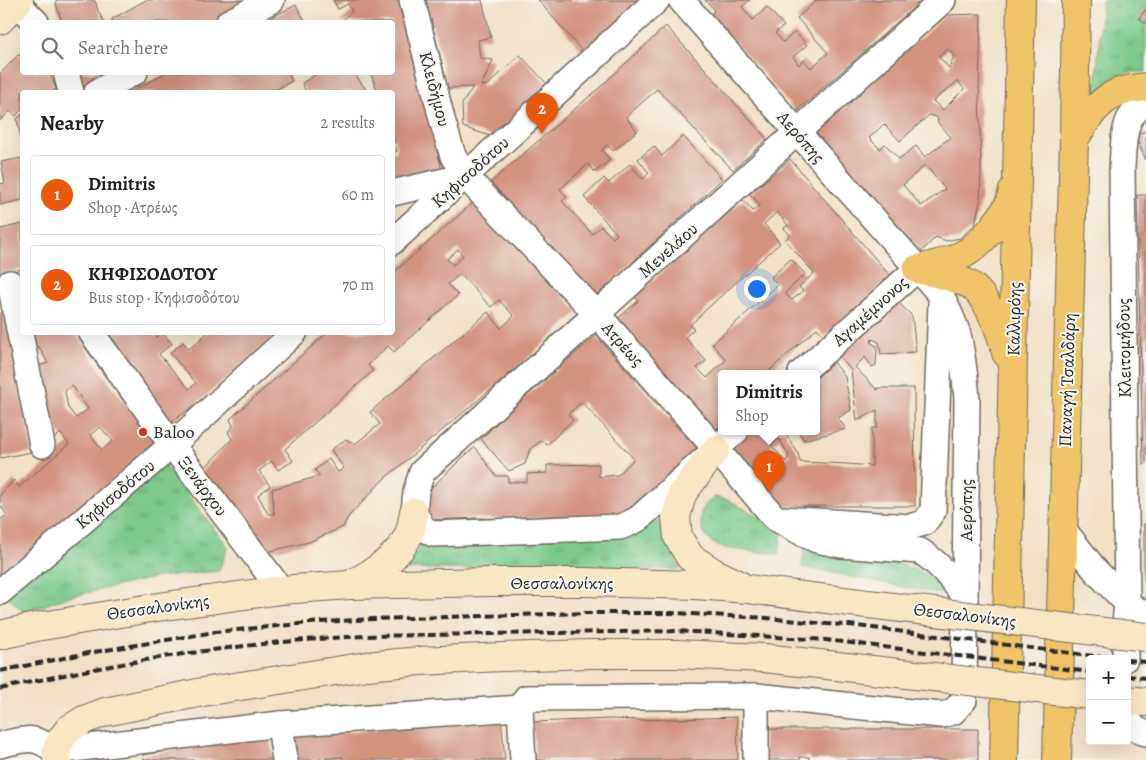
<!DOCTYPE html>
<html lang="en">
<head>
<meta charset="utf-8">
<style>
  body { margin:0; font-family:Alegreya,serif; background:#f2f2f2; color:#202124 }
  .controls { position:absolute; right:15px; bottom:15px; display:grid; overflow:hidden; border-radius:5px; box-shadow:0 5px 20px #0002 }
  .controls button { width:45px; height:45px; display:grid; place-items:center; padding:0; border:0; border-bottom:1px solid #e0e0e0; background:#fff; color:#202124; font:25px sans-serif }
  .you { position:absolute; left:756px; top:288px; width:18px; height:18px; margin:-12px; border:4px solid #fff; border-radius:50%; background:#1a73e8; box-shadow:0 0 0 8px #1a73e833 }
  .badge { display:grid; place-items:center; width:32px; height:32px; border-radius:50%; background:#ea580c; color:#fff; font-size:16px; font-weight:700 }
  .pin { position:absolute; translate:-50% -41px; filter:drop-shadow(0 1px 2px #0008) }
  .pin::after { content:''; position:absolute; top:26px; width:18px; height:15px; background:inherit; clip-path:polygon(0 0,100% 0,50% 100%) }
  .popup { position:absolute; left:718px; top:370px; width:102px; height:65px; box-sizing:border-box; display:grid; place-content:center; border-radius:5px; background:#fff; filter:drop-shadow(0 1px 4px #0005); font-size:16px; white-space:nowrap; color:#757577 }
  .popup b { font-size:19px; color:#202124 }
  .popup::after { content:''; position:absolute; left:50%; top:100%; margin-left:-10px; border:10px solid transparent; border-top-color:#fff }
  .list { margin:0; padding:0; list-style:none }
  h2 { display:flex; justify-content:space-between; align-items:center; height:65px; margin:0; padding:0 20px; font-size:21px }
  h2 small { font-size:16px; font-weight:400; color:#757577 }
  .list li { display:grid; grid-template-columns:32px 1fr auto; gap:15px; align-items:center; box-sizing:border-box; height:80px; margin:0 10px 10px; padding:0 10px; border:1px solid #e0e0e0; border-radius:5px }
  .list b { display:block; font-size:19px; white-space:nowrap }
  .list p { margin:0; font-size:16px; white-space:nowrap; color:#757577 }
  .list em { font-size:16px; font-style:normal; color:#757577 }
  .icon { flex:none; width:28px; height:28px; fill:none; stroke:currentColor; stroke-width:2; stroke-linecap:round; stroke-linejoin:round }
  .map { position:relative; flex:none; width:1146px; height:760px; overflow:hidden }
  .search { position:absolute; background:#fff; box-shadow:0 5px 20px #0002; left:20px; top:20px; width:375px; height:55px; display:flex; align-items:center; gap:12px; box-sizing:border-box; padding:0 18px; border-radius:5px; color:#757577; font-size:19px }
  .panel { position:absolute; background:#fff; box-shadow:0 5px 20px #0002; left:20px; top:90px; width:375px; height:245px; border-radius:5px }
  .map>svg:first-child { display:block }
  .park { fill:url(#park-tufts); stroke:#537a5a }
  .building { fill:#d2937f; fill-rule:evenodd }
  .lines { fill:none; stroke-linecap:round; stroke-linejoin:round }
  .street-casing { stroke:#706a61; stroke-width:28 }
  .secondary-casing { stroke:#706a61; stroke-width:30 }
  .primary-casing { stroke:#706a61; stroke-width:30 }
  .street { stroke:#fff; stroke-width:25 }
  .secondary { stroke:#f9e7c3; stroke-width:28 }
  .primary { stroke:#f0c469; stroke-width:28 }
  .rail { stroke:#2b2b2b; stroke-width:4; stroke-dasharray:8 4; stroke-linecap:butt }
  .secondary-bridge-casing { stroke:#706a61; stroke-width:30; stroke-linecap:butt }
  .secondary-bridge { stroke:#f9e7c3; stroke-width:28 }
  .poi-dot { fill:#c8321e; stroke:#f6f6f2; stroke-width:2 }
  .labels { text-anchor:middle; stroke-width:4; stroke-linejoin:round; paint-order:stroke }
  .street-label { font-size:18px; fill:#2b2b2b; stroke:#f6f6f2 }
  .poi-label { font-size:18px; fill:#2b2b2b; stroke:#f6f6f2; text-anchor:start }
</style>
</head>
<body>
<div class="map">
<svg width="1146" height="760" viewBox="0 0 1146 760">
  <defs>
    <pattern id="park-tufts" width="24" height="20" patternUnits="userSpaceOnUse" patternTransform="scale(1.25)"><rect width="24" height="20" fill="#7bc989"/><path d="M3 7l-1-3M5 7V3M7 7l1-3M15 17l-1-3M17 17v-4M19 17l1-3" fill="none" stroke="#65a370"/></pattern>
  </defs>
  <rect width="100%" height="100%" fill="#f6f6f2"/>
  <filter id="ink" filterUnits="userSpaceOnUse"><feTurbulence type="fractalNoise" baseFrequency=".02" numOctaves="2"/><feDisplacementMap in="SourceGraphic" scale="10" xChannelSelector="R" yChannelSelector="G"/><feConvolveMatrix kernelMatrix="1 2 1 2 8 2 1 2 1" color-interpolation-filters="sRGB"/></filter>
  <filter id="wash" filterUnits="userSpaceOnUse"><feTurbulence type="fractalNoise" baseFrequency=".0096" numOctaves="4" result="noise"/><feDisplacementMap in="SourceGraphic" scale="20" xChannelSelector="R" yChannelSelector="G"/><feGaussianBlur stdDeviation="1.12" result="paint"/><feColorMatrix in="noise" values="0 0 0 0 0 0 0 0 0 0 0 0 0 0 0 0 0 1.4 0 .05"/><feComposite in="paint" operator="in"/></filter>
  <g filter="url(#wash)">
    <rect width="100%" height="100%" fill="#f1e0c4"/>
    <g class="park">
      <path d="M1102,0H1146V72H1128L1113,77L1095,96Z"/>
      <path d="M165,465L228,547L219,571L158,577L67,597L24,613L6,594Z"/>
      <path d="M715,497L728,500L783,530L778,554C768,553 757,552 747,551C727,548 704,548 701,523C699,509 705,505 715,497Z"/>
      <path d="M662,518C665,539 671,552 681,569H403L413,558L425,538L645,529Z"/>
      <path d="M804,549L831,557H873L900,564L940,580V594L802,567Z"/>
    </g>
    <g id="blocks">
      <g class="building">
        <path d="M56,0H94L96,3L98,11L104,22H62L56,4Z"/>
        <path d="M146,0H268L224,22H113L112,19Z"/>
        <path d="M333,0H399L400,10L412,48L443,175L392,184V153L397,151L392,130V92H378L370,72H392V22H341L352,11L348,4L338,9Z"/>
        <path d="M426,0H482L491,37L478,40L480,58L493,60L481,86L488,85L520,55L548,85L493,137L463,127L462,104L473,87L448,88Z"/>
        <path d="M538,0H643L583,52Z"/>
        <path d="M705,0H750L742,7L753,20L767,7L784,26L775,33L783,42L795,32L807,45L793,57L799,65L804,60L811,68L828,53L797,18L817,0H922L796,112L732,38L724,36L711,18L714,9Z"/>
        <path d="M296,5L306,22H262Z"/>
        <path d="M1146,9V24L1139,18Z"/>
        <path d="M981,14L979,89L981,169L980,201L975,224L960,238L946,241L936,237L921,252L816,133L858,95L897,56L923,36L945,15ZM948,49L954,56L949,68L939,57ZM958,81L964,89L943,110L933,101ZM929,115L937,117L938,123L951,137L925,157L916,146L899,159L885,144L880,149L869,138L884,124L900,141ZM925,165L945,189L921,206L903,185Z"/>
        <path d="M666,26L705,69L767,139L733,170L708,144L657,89L626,117L637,131L613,151L607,145L602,150L610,160L595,172L588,164L560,189L567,197L562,201L592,234L601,226L613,238L617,234L584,197L604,178L609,183L630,164L643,179L649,173L638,159L654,146L662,156L683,136L722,179L638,257L595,300L491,182L599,88Z"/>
        <path d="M18,55L22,56V72H49L56,89L53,92H22V109L16,116L10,111L0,121V74Z"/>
        <path d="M76,72H128L88,92H84Z"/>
        <path d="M167,72H292L289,76L292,81L271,92H131Z"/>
        <path d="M320,72H353L368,92H306L302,83Z"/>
        <path d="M22,114V143L17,119Z"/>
        <path d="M1146,131V160L1135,136Z"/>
        <path d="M22,158V200L0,205V184L5,183L1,162Z"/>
        <path d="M790,159L891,277L824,336L817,328L770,370L773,373H722V425L713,432L615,321L638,301L635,296L743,200L753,211L760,205L750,194ZM777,212L788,225L784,228L790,235L785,240L814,273L799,287L803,291L792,300L785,293L805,274L791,259L771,277L778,285L712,344L726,360L707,378L697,368L706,361L685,337L694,329L690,325L711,305L780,243L764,224Z"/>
        <path d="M1137,195H1146V464H1143Z"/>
        <path d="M475,201L578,312L527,359L384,479L348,517L343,527L309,542L263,553L201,472L232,439L228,432L233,426L230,419L328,332H392V274ZM458,249L463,256L453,265L447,259ZM460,274L491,307L499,300L514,316L501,328L488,312L370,412L380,424L355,444L346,439L331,450L344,468L338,472L329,459L315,470L320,476L272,489L274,514H268L258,495L270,486L259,471L272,461L278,470L293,461L285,449L373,371L368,365L388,346L394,352L458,295L448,284Z"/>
        <path d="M22,224V269L0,274V229Z"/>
        <path d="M897,301L912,316L916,352L881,354L879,342L872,339L871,343L877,346L876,365L872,367L865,357L855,367L877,390V388H914L915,506H807L774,507L728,451L751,431H787L785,433L798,453L800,462L847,464L872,466V428H877V410L857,421L851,370L838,355ZM779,439L789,455L786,462L771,445Z"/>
        <path d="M5,312L32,452L0,458V313Z"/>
        <path d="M26,332H75L113,388L157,441L0,578V520L7,515L0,505V495L14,480L19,487L69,444L60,433L51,442L35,367L48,363L39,347L29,349ZM72,385L88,409L76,418L68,408L65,391ZM100,427L113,441L102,450L90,435Z"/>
        <path d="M102,332H153L156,337L161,332H162L172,344L159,354L189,389L196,383L170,353L183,342L189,349L208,332H279L206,396L172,422L151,393L123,361Z"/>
        <path d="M596,335L673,423L698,449L664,481L625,514L600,517L507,519L477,518L434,520L427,516L426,508L429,490L460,460L475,447L496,476H508V482H527V474L547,473V465L599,464V477L618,475L634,459L582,402L568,414L573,420L556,436L547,445L542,440L530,449L525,464L509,471L481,439L502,418Z"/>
        <path d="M834,362L845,377L851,410L838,418L846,429L804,440L798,431H816V378Z"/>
        <rect x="1144" y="524" width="2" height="56"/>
        <path d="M501,717L505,760H343V757L320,759V760H299L295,735L341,733Z"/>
        <path d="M737,717L738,760H535L533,722L610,719L642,720Z"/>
        <path d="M764,729H978V760H809V757H800V760H764Z"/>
        <path d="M269,734L274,760H144L143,755Z"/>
        <path d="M112,753L114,760H78Z"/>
      </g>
    </g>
  </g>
  <g filter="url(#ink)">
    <use href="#blocks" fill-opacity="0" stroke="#706a61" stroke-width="1"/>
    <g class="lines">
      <defs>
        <g id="street">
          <path d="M14,0L36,22"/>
          <path d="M412,0L443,123L453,156L465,176L597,314L716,449L775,518L806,535L817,540L841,545L920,551C940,564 951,578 965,597"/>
          <path d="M229,22L272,0"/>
          <path d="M66,72L71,92"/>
          <path d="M97,92L135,72"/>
          <path d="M392,193L462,177"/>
          <path d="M392,242L530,117L657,0"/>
          <path d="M10,283L42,445"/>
          <path d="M91,332L172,445L281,590"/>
          <path d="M801,373L917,269"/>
          <path d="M736,431L638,519L628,524L620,527L433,534L423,528L414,512L416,491L422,472L943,0"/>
          <path d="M783,519L910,527L924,523L933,511L941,303"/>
          <path d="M1063,529L1096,571L1127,603L1146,616"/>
          <path d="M0,592L172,445L295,332"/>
          <path d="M1125,659V624L1127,603L1122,167C1123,153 1123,131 1130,118C1134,112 1141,106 1146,100"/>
          <path d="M756,696V760"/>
          <path d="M520,708L526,698L756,696L941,715L953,712L964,700L967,398C965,377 963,356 958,335C954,321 947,308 941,295L681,0"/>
          <path d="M520,708L523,760"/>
          <path d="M1127,716C1131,726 1136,731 1146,733"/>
          <path d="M280,724L285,760"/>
          <path d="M0,745C26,739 32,734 56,751L280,724L520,708"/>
        </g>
        <g id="secondary">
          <path d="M0,20L19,0"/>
          <path d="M716,449L682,494L676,517L678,537L690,557L713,572L738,584"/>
          <path d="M351,584C374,573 404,554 411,528C412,523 413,517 414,512"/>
          <path d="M0,635L36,627L151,608L281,590L349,585L491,582H583L696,585L748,589L851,602"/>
          <path d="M1127,700L1146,702"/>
          <path d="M57,760L56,751L62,738L69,729L84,720L105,712L203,692L367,666L420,661L502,657L590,654H676L764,658L846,667"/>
        </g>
        <g id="primary">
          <path d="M1074,140C1085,121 1097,101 1119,92C1127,89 1137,88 1146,87"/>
          <path d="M917,269C935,273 954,276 970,285C987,295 1002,334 1006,353"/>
          <path d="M919,269C934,265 950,262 964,254C980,245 1002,219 1010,202C1011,198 1012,194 1013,190"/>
          <path d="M1004,760L1021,0"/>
          <path d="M1057,760L1074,140L1076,0"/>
        </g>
      </defs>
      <use href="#street" class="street-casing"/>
      <use href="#secondary" class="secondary-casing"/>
      <use href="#primary" class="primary-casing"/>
      <use href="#street" class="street"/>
      <use href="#secondary" class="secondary"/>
      <use href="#primary" class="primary"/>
      <g class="rail">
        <path d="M1127,660L1146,662"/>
        <path d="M0,671L88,653L215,632L321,622L374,619L587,613H673L767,618L827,624L849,625L1118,659"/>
        <path d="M1127,676L1146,678"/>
        <path d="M0,689C120,661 243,642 366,636L677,631L826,640L1090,672"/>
      </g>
      <defs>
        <g id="secondary-bridge">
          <path d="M851,602L1146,637"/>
          <path d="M846,667L1090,695"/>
        </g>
      </defs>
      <use href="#secondary-bridge" class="secondary-bridge-casing"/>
      <use href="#secondary-bridge" class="secondary-bridge"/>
    </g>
  </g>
  <circle class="poi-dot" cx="143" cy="432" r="5"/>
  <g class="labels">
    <g class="street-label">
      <text transform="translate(435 89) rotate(75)" y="6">Κλειδήμου</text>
      <text transform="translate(801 137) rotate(49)" y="6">Αερόπης</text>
      <text transform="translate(470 172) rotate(-42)" y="6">Κηφισοδότου</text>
      <text transform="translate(668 250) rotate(-42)" y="6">Μενελάου</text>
      <text transform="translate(870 311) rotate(-42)" y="6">Αγαμέμνονος</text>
      <text transform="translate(1014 319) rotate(-89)" y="6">Καλλιρόης</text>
      <text transform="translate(623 344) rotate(48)" y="6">Ατρέως</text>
      <text transform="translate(1124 348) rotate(-91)" y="6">Κλειτομήδους</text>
      <text transform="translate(1067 380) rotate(-88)" y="6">Παναγή Τσαλδάρη</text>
      <text transform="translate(203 486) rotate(53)" y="6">Ξενάρχου</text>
      <text transform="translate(115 494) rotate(-40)" y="6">Κηφισοδότου</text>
      <text transform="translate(966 510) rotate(-90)" y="6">Αερόπης</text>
      <text x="562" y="589">Θεσσαλονίκης</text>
      <text transform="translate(158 607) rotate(-8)" y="6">Θεσσαλονίκης</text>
      <text transform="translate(965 615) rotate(7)" y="6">Θεσσαλονίκης</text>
    </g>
    <g class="poi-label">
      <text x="153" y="438">Baloo</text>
    </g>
  </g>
</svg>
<div class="controls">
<button>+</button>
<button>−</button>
</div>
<div class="you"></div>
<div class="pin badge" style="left:769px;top:492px">1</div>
<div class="popup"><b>Dimitris</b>Shop</div>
<div class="pin badge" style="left:542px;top:134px">2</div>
<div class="search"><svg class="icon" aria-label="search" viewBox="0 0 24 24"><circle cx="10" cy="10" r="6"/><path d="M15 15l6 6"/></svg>Search here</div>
<section class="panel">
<h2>Nearby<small>2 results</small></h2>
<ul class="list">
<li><span class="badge">1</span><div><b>Dimitris</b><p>Shop · Ατρέως</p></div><em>60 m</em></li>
<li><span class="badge">2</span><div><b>ΚΗΦΙΣΟΔΟΤΟΥ</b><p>Bus stop · Κηφισοδότου</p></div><em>70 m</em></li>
</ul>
</section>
</div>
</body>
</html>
